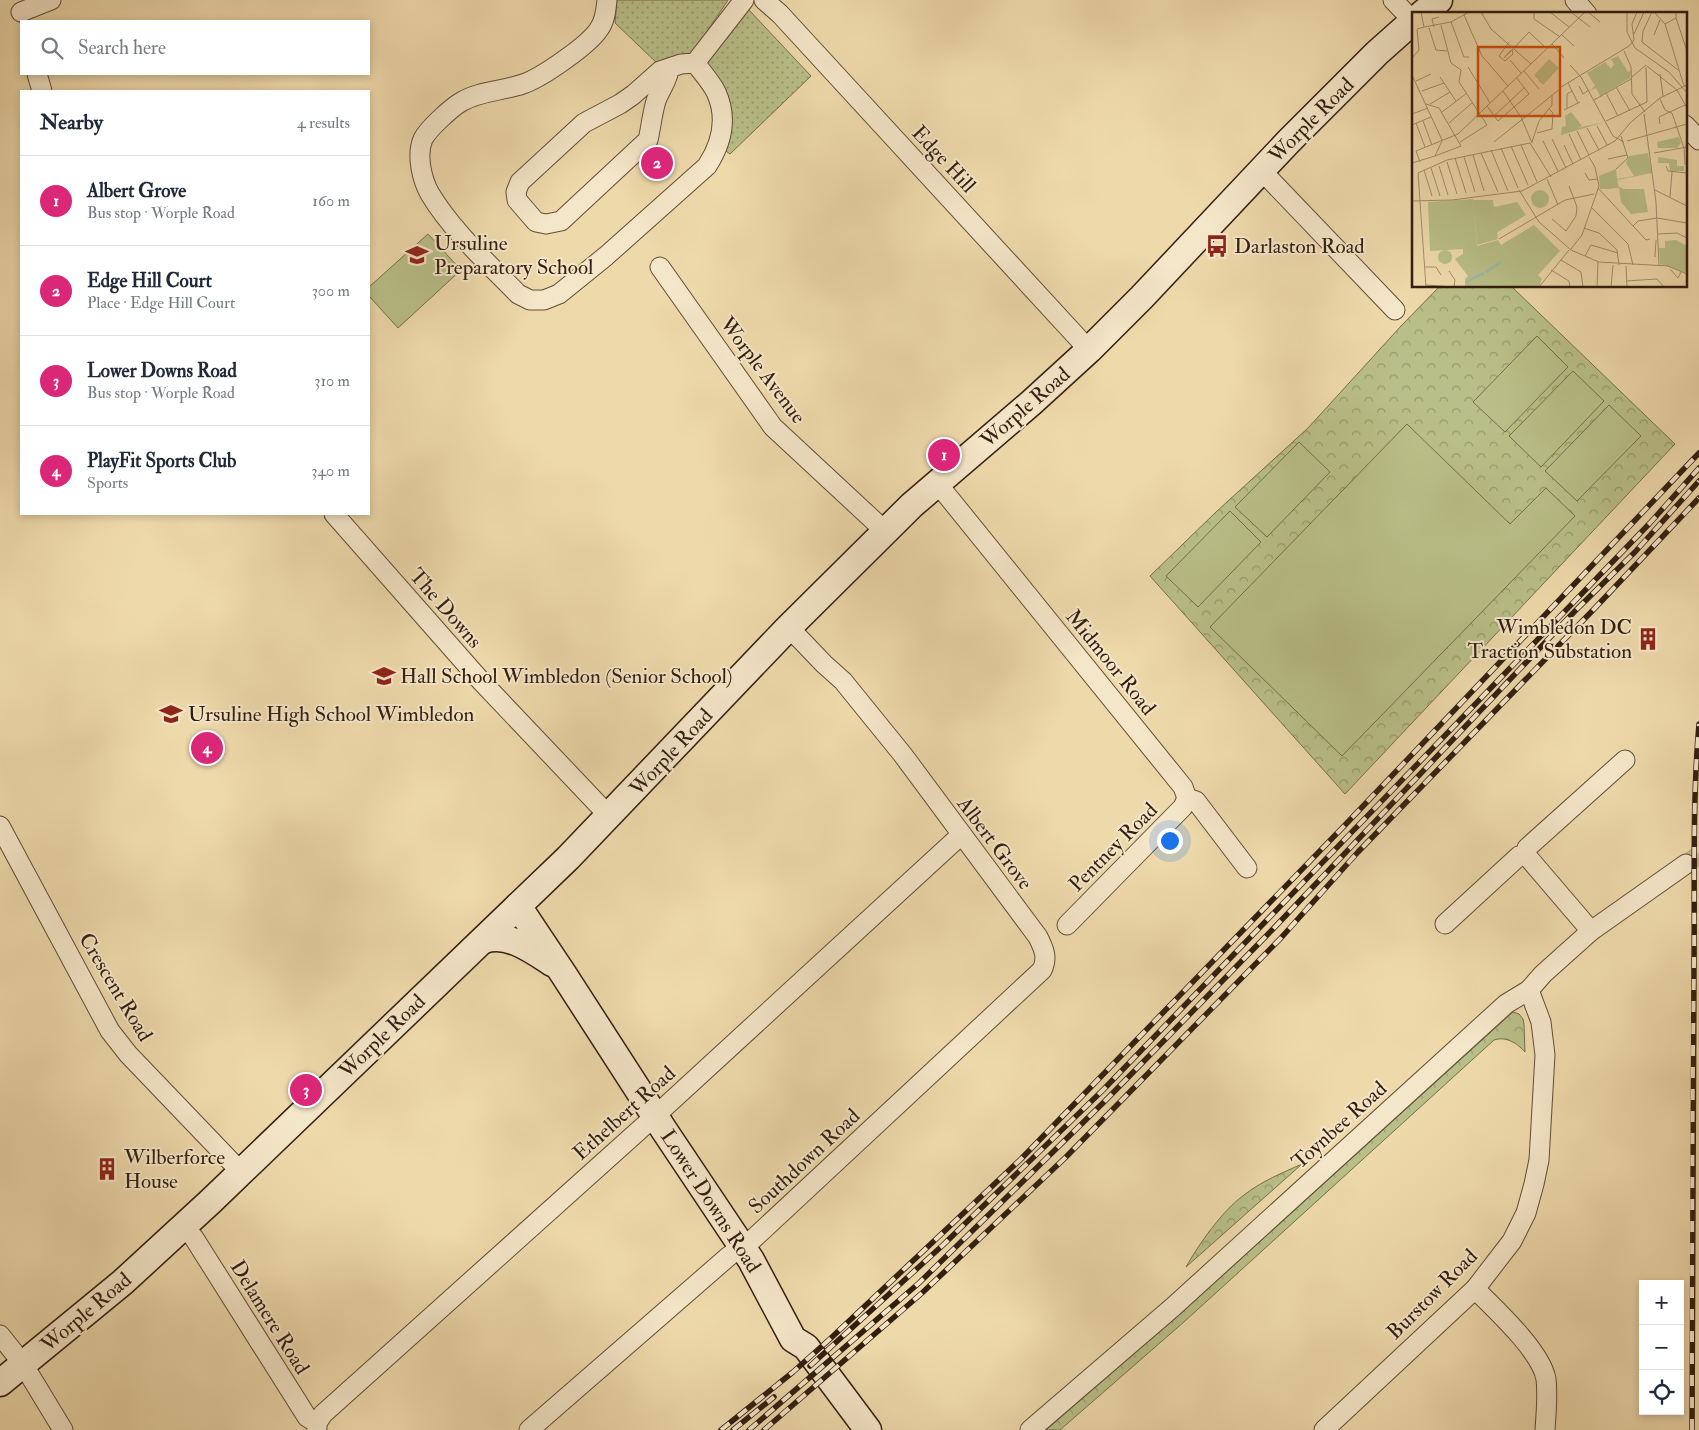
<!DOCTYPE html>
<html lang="en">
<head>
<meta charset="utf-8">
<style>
  body { margin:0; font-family:"IM FELL Double Pica",serif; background:#f6f6f7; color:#1f2937 }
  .controls { position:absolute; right:15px; bottom:15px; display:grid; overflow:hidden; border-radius:0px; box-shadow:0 2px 8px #0003 }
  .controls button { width:45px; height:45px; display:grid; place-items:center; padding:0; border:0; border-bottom:1px solid #e0e1e3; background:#fff; color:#1f2937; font:25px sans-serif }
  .you { position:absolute; left:1169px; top:840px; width:18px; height:18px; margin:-12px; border:4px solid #fff; border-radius:50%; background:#1a73e8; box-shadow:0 0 0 8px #1a73e833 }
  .badge { display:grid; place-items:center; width:32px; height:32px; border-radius:50%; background:#db2777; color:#fff; font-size:16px; font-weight:700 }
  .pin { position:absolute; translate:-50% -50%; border:2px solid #fff; box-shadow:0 1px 5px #0006 }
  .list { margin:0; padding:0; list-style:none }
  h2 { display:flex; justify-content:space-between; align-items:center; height:65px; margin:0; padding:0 20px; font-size:21px }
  h2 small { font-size:16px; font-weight:400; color:#747a83 }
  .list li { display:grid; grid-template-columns:32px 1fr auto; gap:15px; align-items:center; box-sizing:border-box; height:90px; padding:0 20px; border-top:1px solid #e0e1e3 }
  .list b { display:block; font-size:19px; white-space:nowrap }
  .list p { margin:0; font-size:16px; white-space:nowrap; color:#747a83 }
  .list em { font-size:16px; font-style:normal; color:#747a83 }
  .icon { flex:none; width:28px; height:28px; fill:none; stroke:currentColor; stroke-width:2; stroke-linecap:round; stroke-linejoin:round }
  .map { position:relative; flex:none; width:1699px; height:1430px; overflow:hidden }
  .search { position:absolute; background:#fff; box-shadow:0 2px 8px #0003; left:20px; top:20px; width:350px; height:55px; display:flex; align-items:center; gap:12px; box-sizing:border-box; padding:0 18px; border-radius:0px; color:#747a83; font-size:19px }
  .panel { position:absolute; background:#fff; box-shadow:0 2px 8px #0003; left:20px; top:90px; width:350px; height:425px; border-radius:0px }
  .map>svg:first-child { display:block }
  .grass { fill:url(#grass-dots); stroke:#766e4c }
  .park { fill:url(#park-crowns); stroke:#766e4c }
  .pitch { fill:#b9bf88; stroke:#766e4c }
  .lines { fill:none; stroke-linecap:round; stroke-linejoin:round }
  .street-tunnel { stroke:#c8b48c; stroke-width:19; stroke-dasharray:19 9; stroke-linecap:butt }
  .street-casing { stroke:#614d38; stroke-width:21 }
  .secondary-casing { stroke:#321e11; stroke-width:29 }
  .street { stroke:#f4e6c8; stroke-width:19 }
  .secondary { stroke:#f4e6c8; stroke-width:26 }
  .rail-casing { stroke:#321e11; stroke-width:5.5 }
  .rail { stroke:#f4e6c8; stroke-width:4; stroke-dasharray:11; stroke-linecap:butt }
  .labels { text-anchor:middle; stroke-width:4; stroke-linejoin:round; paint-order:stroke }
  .street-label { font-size:21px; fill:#321e11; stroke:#f4e6c8 }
  .poi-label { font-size:21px; fill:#321e11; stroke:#f4e6c8; text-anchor:start }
  .inset-river { fill:none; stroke:#99baa9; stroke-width:2.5 }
  .inset-road { fill:none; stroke:#a38e6d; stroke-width:1 }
  .view { fill:#cd500d; fill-opacity:0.15; stroke:#cd500d; stroke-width:2.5 }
  .inset-edge { fill:none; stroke:#321e11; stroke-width:2.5 }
</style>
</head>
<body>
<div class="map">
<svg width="1699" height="1430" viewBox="0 0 1699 1430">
  <defs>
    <pattern id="grass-dots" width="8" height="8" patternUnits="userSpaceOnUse" patternTransform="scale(1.25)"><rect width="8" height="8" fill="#b9bf88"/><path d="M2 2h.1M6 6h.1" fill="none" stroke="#979b6e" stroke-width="1.8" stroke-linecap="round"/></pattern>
    <pattern id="park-crowns" width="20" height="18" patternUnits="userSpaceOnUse" patternTransform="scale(1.25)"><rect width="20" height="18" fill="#b9bf88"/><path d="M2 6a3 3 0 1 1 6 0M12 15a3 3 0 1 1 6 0" fill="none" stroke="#979b6e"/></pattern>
  </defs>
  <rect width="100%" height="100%" fill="#eed9ab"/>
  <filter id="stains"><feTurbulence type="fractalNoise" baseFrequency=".004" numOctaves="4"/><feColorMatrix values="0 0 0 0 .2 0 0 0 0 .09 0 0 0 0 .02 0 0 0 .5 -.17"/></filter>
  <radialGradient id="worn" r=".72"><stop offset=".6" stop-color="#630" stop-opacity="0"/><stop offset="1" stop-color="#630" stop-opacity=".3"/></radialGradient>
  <g class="grass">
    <path d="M617,0H728L692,54L658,64L615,23Z"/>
    <path d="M748,9L811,76L730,154L726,151L730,132L704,65Z"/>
  </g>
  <g class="park">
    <path d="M1440,286H1511L1675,444L1345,794L1150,576L1216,512L1308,428L1401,326Z"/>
    <path d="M1513,1012L1519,1014L1523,1019L1524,1024L1525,1052C1517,1043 1506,1036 1494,1040L1185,1321L1060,1430H1046L1179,1315Z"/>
    <path d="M1302,1164L1186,1267C1199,1244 1222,1211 1244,1195C1262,1181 1282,1173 1302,1164Z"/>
  </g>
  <g class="pitch">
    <path d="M428,234L461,270L398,328L369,296V287Z"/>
    <path d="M1537,336L1568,367L1505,432L1473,402Z"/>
    <path d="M1573,371L1604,401L1541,467L1509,436Z"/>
    <path d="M1609,405L1641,436L1577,501L1545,471Z"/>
    <path d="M1407,424L1510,524L1546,488L1575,516L1342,756L1210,627Z"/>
    <path d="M1299,442L1330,472L1267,537L1235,507Z"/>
    <path d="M1230,511L1261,542L1198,607L1166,576Z"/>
  </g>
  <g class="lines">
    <path class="street-tunnel" d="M1686,864L1699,855"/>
    <defs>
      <g id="street">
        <path d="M607,0C606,10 605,21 599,29C589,45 541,78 523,84C503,91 479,91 461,102C451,108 428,129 423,139C416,155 422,180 430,194C453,232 488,263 518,294L530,300H544L559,294L606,256L707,166C722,143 728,118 716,92C711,82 702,72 695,63"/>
        <path d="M764,0L780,14L1089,350"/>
        <path d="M1393,0L1413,21"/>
        <path d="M1575,0L1587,14"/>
        <path d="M21,12L51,0"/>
        <path d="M669,69C668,81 660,89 656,101C652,114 651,128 648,140L561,221L546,224L536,222L517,200L516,192L520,182L584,123L620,104L633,95L660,71L681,64L695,63L744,0"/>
        <path d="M37,74L42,91"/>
        <path d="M1685,125L1699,140"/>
        <path d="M1261,170L1395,310"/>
        <path d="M660,267L773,427L886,532"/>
        <path d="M937,483L1183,787L1187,798"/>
        <path d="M334,514L481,681L610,817"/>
        <path d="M1187,798L1196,801L1247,868"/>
        <path d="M0,826L110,1031L128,1054L241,1172"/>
        <path d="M1445,924L1519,856L1526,855"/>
        <path d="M1067,925L1183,807L1187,798"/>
        <path d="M1591,931L1526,855L1527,848L1625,760"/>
        <path d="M184,1226L194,1238L307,1417L317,1423"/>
        <path d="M1475,1289C1495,1309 1541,1351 1546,1379C1548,1396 1546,1413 1545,1430"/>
        <path d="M0,1335L23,1364L63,1430"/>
        <path d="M317,1430V1423L323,1414L655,1116L961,835"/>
        <path d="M529,1430L729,1256L752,1240L1042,970C1048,958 1044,949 1038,937L903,755L843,681L824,664L801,640L793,632L787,629"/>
        <path d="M1030,1430L1173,1307L1506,1004L1529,990L1543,974L1591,931L1686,864"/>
        <path d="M1324,1430L1475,1289L1512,1241L1526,1213L1534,1184L1539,1160L1545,1055L1541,1022L1529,990"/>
      </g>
      <g id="secondary">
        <path d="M1422,14L1439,0"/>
        <path d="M518,906L564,975L664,1130L751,1260L793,1339L806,1347L868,1430"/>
        <path d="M484,940C508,932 532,950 552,963"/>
        <path d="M0,1383L123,1282L211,1201L568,858L787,629L912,505L1031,403L1089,350L1142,297L1289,141L1377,53L1413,21"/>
      </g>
    </defs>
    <use href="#street" class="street-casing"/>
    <use href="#secondary" class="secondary-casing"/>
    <use href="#street" class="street"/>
    <use href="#secondary" class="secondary"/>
    <defs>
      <g id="rail">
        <path d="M810,1366L943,1245L1103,1090L1650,523L1699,468"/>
        <path d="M721,1430L793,1372L831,1338L1021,1159L1346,824L1699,453"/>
        <path d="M733,1430L774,1397"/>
        <path d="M749,1430L919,1283L1105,1101L1273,929L1575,611L1635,552L1699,481"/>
        <path d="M764,1430L922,1293L1066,1157L1280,939L1358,852L1595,608L1699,498"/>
        <path d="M1692,1430C1692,1275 1692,1120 1694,965C1695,884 1692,804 1699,724"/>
      </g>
    </defs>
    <use href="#rail" class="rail-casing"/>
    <use href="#rail" class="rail"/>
  </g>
  <defs>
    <symbol id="bus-bare" viewBox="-9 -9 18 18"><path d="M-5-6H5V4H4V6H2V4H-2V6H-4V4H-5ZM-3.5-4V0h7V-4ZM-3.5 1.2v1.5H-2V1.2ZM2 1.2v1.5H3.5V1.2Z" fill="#8f2418" stroke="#f4e6c8" stroke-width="2.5" paint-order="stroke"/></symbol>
    <symbol id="school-bare" viewBox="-9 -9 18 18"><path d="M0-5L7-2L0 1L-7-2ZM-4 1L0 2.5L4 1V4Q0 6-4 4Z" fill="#8f2418" stroke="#f4e6c8" stroke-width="2.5" paint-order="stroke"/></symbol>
    <symbol id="building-bare" viewBox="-9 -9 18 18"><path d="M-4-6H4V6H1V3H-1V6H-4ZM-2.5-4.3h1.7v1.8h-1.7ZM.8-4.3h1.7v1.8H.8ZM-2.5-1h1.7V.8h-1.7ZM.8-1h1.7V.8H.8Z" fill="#8f2418" stroke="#f4e6c8" stroke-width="2.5" paint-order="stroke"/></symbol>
  </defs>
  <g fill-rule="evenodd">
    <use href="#bus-bare" x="1201" y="230" width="32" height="32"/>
    <use href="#school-bare" x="401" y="239" width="32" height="32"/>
    <use href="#building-bare" x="1632" y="623" width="32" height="32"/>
    <use href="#school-bare" x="368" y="660" width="32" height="32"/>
    <use href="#school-bare" x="155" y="698" width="32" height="32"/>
    <use href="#building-bare" x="91" y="1153" width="32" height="32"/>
  </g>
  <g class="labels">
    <g class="street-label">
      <text transform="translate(1311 120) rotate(-45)" y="7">Worple Road</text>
      <text transform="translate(944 159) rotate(47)" y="7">Edge Hill</text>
      <text transform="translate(763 370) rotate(53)" y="7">Worple Avenue</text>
      <text transform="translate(1025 407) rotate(-41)" y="7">Worple Road</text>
      <text transform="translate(446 608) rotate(49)" y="7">The Downs</text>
      <text transform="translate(1111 662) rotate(51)" y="7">Midmoor Road</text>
      <text transform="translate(671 752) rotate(-47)" y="7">Worple Road</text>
      <text transform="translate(995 843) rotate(53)" y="7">Albert Grove</text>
      <text transform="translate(1113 847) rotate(-45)" y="7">Pentney Road</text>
      <text transform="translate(116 987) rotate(59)" y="7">Crescent Road</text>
      <text transform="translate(382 1036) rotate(-44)" y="7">Worple Road</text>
      <text transform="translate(624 1113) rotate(-42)" y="7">Ethelbert Road</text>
      <text transform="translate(1339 1125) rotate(-42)" y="7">Toynbee Road</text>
      <text transform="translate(804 1161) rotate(-43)" y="7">Southdown Road</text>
      <text transform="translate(711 1201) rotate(57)" y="7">Lower Downs Road</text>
      <text transform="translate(1432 1294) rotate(-45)" y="7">Burstow Road</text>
      <text transform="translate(86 1312) rotate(-40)" y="7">Worple Road</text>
      <text transform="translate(270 1317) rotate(58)" y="7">Delamere Road</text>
    </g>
    <g class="poi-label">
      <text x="434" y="250">Ursuline<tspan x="434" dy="24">Preparatory School</tspan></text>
      <text x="1234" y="253">Darlaston Road</text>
      <text x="1632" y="634" text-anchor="end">Wimbledon DC<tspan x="1632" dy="24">Traction Substation</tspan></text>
      <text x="400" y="683">Hall School Wimbledon (Senior School)</text>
      <text x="188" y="721">Ursuline High School Wimbledon</text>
      <text x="124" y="1164">Wilberforce<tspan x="124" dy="24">House</tspan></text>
    </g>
  </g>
  <g transform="translate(1412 12)">
    <rect width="275" height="275" fill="#eed9ab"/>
    <path d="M119 187a9 9 0 1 1 18 0a9 9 0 1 1-18 0ZM105,190L114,203L84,221L82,195Z" fill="#b9bf88"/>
    <path d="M206,44L216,60L219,59L218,66L188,84L184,76L178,79L183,74L175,61L193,50L199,57L202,52L199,47ZM137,47L147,56L131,73L122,63ZM159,100L170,114L165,116L193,110L149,123L150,115L154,114L153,104ZM267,125L269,131L265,136H246L245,130ZM236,141L240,161L205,168L207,175L212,177H232L236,200L219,202L209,190L207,176L188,177L187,164L204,157L205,167L222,164L214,151L217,144ZM246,145L265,148V154H272V159H258L257,151H246ZM61,187L65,234L86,228L89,233L122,213L148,239L126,263L130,267L127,275H53V267L56,264L43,247L51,242V237L18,239L16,190ZM264,228L275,234V261L248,252L247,236H253V229Z" fill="#b9bf88"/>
    <path d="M140,51L145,56L131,71L125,65L134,55L139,60L137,54ZM188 169a8 8 0 1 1 16 0a8 8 0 1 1-16 0ZM61,188H81L86,227L65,233ZM26 245a7 7 0 1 1 14 0a7 7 0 1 1-14 0Z" fill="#b9bf88"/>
    <path class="inset-river" d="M74,260L89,250M54,270L72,261"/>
    <path class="inset-road" d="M69,0L79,17L119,52M122,0V7L148,25M138,0L157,15M159,0L178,15M176,0L188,10M215,0V20L223,36L257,60L275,81M240,0L231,19L230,30L266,58M242,0L253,12L272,74M52,3L70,44L96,74M264,6L275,39M39,10L52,45H57M253,12L264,6V0M29,13L39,51L49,58L47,70L75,113L48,130M12,15L39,10L57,0M22,15L20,7L27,5M17,16L24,38L35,39M222,22L232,0M150,23L162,34M242,23L248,8M97,30L87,44L93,49L101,42L100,38M140,32L152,46M103,35L117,20L134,36M99,38L92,46L101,37M212,39L219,55L220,82L233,100M0,46L7,38L5,17L12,15L9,0M98,48L109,61M158,53L169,65L201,124L212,130M235,54L265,78M56,55L78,91M112,59L127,77M248,62L251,84M0,63L30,128M28,65L44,89M220,65L234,53M4,69L19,62M156,71L166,91M167,74L171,82L177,78M149,75L217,34L222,28L220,12L225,0M204,75L218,99M265,78L275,96M10,79L32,71M91,79L109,105L120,131M194,81L206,104M248,87L253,98L260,101L272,136M182,88L219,67M14,92L27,96L49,134L23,144M18,92L38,80M75,94L86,109L117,82L104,65M155,96V82L160,79M152,98L168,90M30,100L55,81M0,102L16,96M232,102L244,190L247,253M82,104L113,75M11,109L20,133M194,109L235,90L234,55M4,111L13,135M37,111L60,91M248,112L247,105L273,93M0,113L19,105M185,114L195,133M175,116L187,138M165,119L177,143M125,121L140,117L141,101L137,97M157,122L169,148M140,127L154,156M131,129L146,159M215,129L275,112M82,130L148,77M120,130L127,109L140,93V83M109,133L125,170M152,133L161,152M99,134L116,173M89,136L106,176M272,136L273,153M79,138L96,179M69,141L86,180M242,141L275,135M61,143L72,179M52,145L63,180M43,146L54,181M196,147L215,143M8,150L4,139L46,122L173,0M35,150L45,182M0,151L23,144L30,129M27,154L36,183M254,154L256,159L275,161M19,156L28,184M204,157L216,146L209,124M12,158L20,184M173,161L177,168L186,167M135,167L146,193M186,176L234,228L238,227M107,178L127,210L159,238L187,250L256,254L275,262M243,178L275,194M258,185L260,160M0,189L40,188L110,179L203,129L219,110L248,86L275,73M179,195L216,232L221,253M245,206L275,211M140,207L154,219L164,204L165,195L157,174M221,214L226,209L245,206M172,216L187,221L205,238L207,253M246,222L265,221L275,226M87,227L153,188L182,182M159,237L170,223L187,174L183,155L177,145M173,244L179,233L206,241M243,245L244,228M149,248L169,260L171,275M214,254L215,275M13,255H24L29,263M258,257L266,266L269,260M139,258L157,269L158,275M214,269L245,267L252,275M14,273L42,275L43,268L37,259M14,275L6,161L35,148L118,131L139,165M127,275L157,238M185,275L186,250M199,275L201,253"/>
    <path class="view" d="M66,35H148V104H66Z"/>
    <rect width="275" height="275" class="inset-edge"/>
  </g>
  <rect width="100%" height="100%" filter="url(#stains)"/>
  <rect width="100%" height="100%" fill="url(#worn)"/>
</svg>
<div class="controls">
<button>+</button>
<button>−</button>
<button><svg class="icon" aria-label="locate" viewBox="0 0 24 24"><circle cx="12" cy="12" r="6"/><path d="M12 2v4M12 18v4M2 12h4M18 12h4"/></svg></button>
</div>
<div class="you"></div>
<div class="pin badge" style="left:944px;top:455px">1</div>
<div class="pin badge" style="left:657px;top:163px">2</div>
<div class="pin badge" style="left:306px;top:1090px">3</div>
<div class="pin badge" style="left:207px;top:748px">4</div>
<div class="search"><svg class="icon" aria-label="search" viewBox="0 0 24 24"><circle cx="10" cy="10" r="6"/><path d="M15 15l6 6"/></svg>Search here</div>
<section class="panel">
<h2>Nearby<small>4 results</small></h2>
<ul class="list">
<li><span class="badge">1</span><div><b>Albert Grove</b><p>Bus stop · Worple Road</p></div><em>160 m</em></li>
<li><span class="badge">2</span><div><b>Edge Hill Court</b><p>Place · Edge Hill Court</p></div><em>300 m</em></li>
<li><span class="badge">3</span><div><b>Lower Downs Road</b><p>Bus stop · Worple Road</p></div><em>310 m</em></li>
<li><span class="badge">4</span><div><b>PlayFit Sports Club</b><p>Sports</p></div><em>340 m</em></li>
</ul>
</section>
</div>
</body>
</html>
